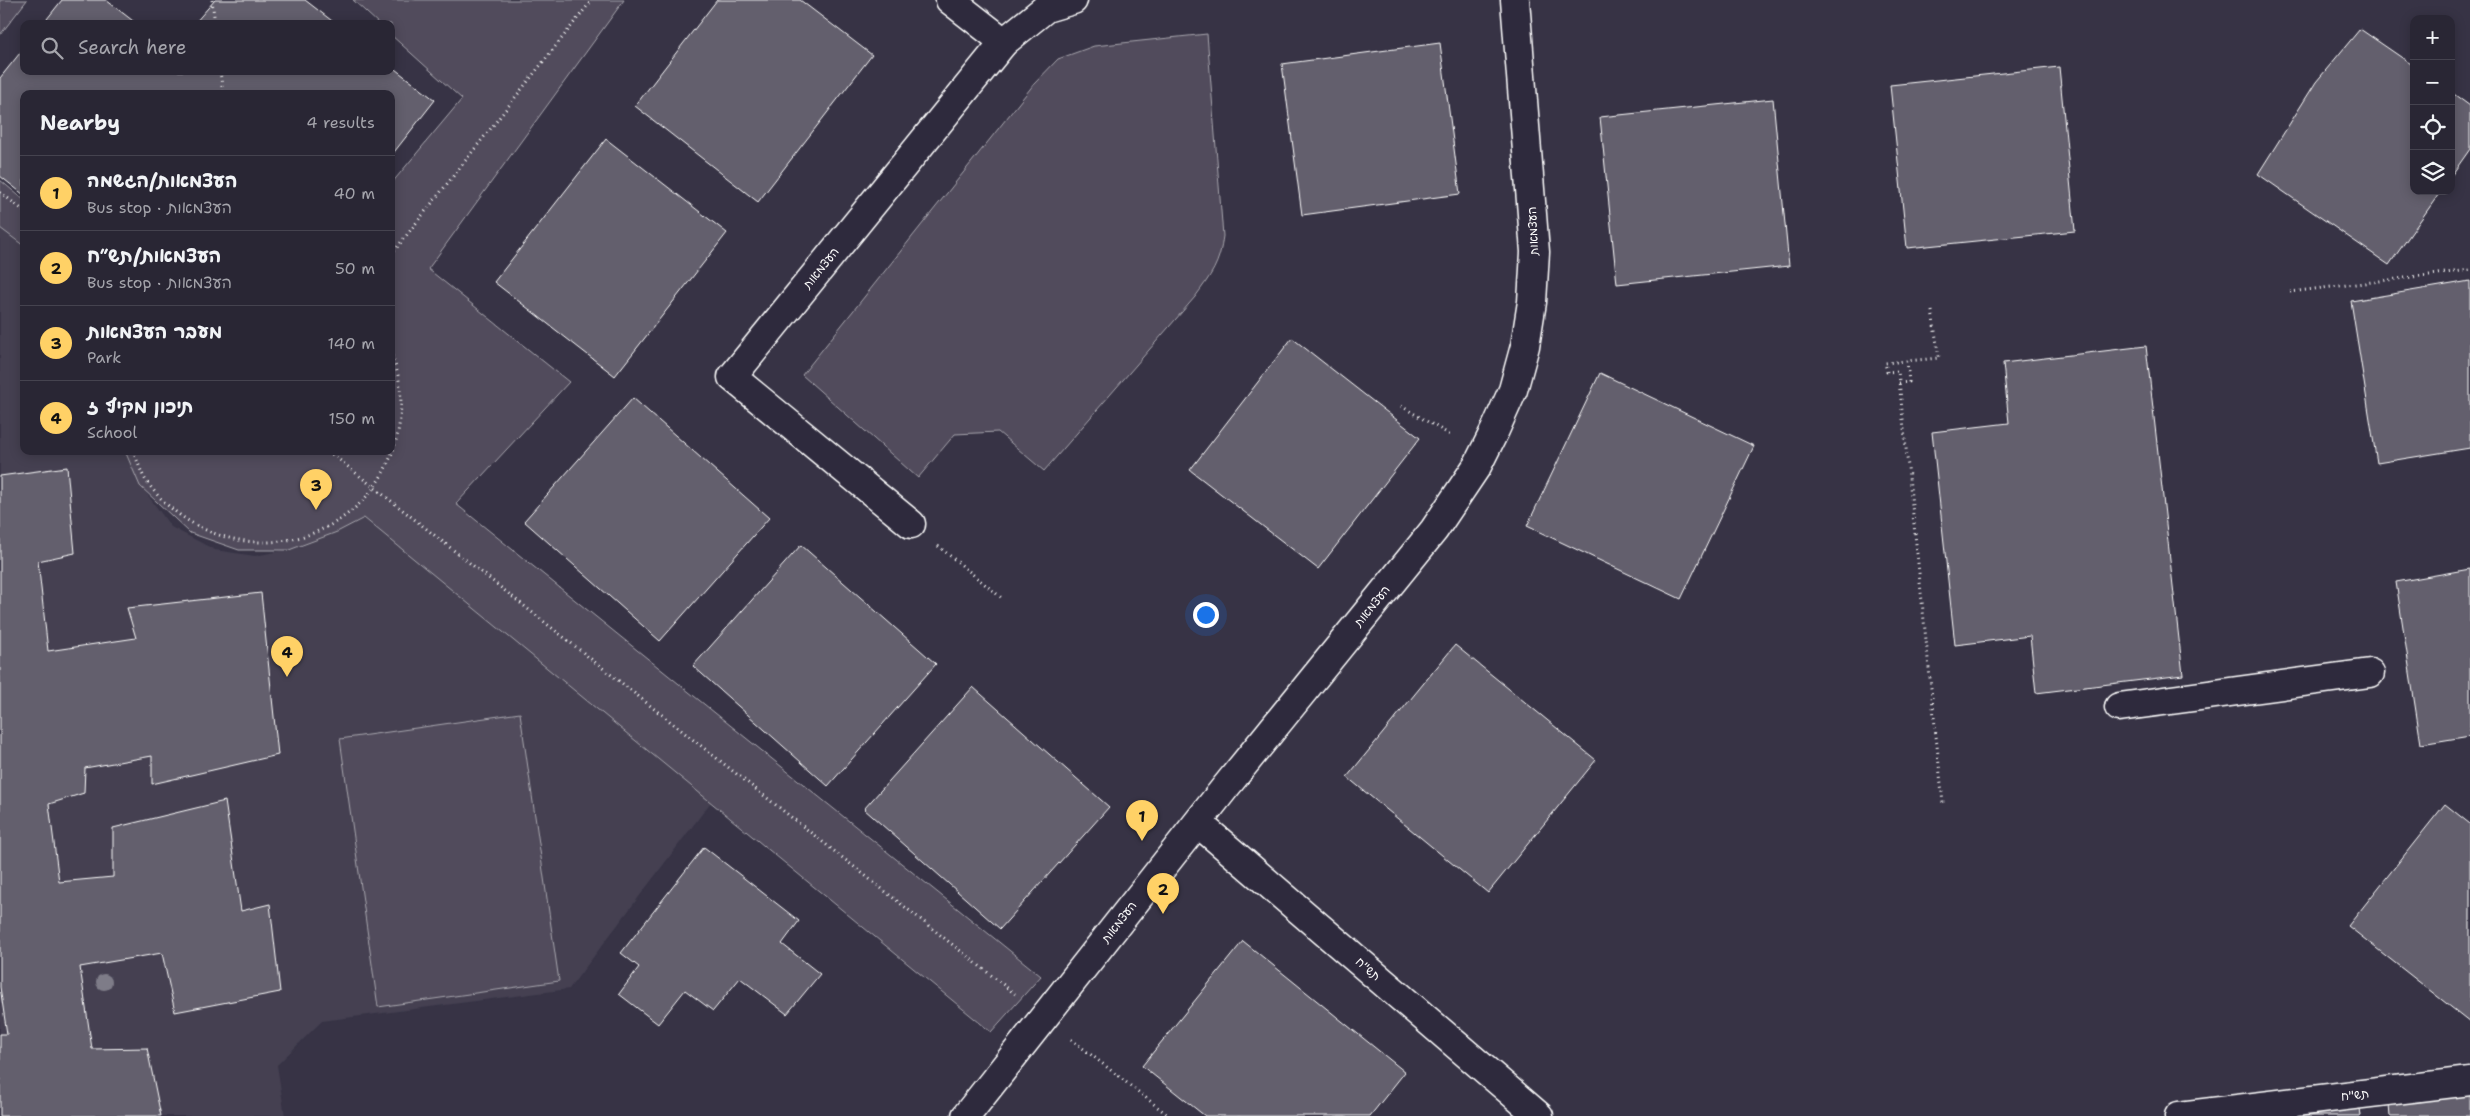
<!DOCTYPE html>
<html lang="en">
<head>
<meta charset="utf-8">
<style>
  body { margin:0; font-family:"Shantell Sans","Playpen Sans Hebrew",sans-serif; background:#353240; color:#f1f3f6 }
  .controls { position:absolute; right:15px; top:15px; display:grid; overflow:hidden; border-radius:10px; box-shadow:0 2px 12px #0003 }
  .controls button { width:45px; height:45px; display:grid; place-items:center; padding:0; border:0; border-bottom:1px solid #45434f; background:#292634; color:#f1f3f6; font:25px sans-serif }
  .you { position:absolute; left:1205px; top:614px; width:18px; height:18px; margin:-12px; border:4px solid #fff; border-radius:50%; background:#1a73e8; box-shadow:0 0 0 8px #1a73e833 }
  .badge { display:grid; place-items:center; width:32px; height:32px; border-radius:50%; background:#ffd166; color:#111; font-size:16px; font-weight:700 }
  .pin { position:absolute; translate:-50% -41px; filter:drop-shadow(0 1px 2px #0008) }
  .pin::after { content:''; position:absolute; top:26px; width:18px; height:15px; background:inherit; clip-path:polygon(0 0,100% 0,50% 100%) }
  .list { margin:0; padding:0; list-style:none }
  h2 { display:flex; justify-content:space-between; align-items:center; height:65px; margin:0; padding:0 20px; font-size:21px }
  h2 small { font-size:16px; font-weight:400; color:#a5a5ac }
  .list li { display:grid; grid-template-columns:32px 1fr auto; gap:15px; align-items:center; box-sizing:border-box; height:75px; padding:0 20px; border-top:1px solid #45434f }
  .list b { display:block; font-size:19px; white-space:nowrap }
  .list p { margin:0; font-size:16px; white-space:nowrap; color:#a5a5ac }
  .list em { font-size:16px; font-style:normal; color:#a5a5ac }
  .icon { flex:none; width:28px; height:28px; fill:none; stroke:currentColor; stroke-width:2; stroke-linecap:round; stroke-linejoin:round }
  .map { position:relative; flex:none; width:2470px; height:1116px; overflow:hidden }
  .search { position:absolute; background:#292634; box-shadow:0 2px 12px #0003; left:20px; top:20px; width:375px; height:55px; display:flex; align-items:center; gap:12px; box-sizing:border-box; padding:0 18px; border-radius:10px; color:#a5a5ac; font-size:19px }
  .panel { position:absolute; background:#292634; box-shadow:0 2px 12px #0003; left:20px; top:90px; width:375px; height:365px; border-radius:10px }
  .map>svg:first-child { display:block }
  .built { fill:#444051 }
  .green { fill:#514c5c; stroke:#a8a6ae }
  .building { fill:#635f6d; stroke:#fff }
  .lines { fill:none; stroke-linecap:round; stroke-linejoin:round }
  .minor-casing { stroke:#fff; stroke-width:31 }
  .path { stroke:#fff; stroke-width:3; stroke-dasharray:1 4; stroke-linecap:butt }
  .minor { stroke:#2f2a3d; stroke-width:28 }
  .tree { fill:#7e7c88 }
  .labels { text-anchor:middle; stroke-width:5; stroke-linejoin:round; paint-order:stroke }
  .street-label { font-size:12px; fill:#fff; stroke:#2f2a3d }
</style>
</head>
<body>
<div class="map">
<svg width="2470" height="1116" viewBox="0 0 2470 1116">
  <rect width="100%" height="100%" fill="#373345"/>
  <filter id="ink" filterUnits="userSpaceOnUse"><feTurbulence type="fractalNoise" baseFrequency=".02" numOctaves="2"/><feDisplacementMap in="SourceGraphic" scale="10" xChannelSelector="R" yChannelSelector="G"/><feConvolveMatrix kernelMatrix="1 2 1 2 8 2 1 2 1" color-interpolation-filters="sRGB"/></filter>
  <g filter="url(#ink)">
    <path class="built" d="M0,211L24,230V451H126L139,483L171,527L215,550L255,556L300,547L340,528L375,506L714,798L569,989L322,1021L277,1065L285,1116H0Z"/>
    <g class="green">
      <path d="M0,0H27L0,35Z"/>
      <path d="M353,0H624L428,269L569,382L456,504L1041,976L991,1032L364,518L337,532L289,550H239L190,533L140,486L125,451H391V184L462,99L391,35V24H379Z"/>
      <path d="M1207,34L1223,236C1220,264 1211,275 1195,297L1044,471L998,432L955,434L918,478L802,375L1034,84L1058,59L1094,46Z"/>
      <path d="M0,180L24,200V246L0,228Z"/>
      <path d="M520,713L559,981L378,1007L340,739Z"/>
    </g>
    <g class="building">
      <path d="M62,0H106L137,24H43Z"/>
      <path d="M215,0H305L336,24H194Z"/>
      <path d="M717,0H800L872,55L758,202L635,106Z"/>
      <path d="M2360,29L2414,66V191H2441L2389,265L2258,174L2316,82Z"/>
      <path d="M1440,43L1460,194L1302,215L1282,64Z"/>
      <path d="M24,48V71H391V66L435,100L391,156V94H24V195L0,176V78Z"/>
      <path d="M2059,67L2075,231L1907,248L1890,85Z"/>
      <path d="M2451,92L2470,106V149L2451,176Z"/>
      <path d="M1773,99L1789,266L1617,284L1600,117Z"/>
      <path d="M606,139L727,233L615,376L494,282Z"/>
      <path d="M2470,281V448L2377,463L2351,301Z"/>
      <path d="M1292,338L1420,438L1318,569L1190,470Z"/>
      <path d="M2146,346L2183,675L2036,693L2030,636L1955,645L1932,432L2009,423L2003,363Z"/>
      <path d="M1600,373L1754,446L1681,599L1527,526Z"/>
      <path d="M633,398L769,518L660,641L524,521Z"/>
      <path d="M67,467L75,553L38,561L48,651L136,638L127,608L261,593L278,755L152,784V756L85,768L84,793L49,804L59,882L113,877V828L225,801L241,911L270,904L280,992L175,1012L162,953L80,967L92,1049L147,1048L161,1116H0V1034H7L0,987V476Z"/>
      <path d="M801,545L936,664L828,786L693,666Z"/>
      <path d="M2470,569V736L2421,744L2396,582Z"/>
      <path d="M1455,645L1596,760L1488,893L1347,777Z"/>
      <path d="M973,687L1109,807L1000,929L864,809Z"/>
      <path d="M2445,804L2470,824V1022L2348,926Z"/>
      <path d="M704,847L799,921L782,944L820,974L787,1014L740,978L713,1011L685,990L658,1024L619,994L639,967L621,953Z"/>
      <path d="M1243,941L1405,1072L1370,1116H1205L1142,1066Z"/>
      <path d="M2470,1093V1116H2390L2389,1104Z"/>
      <path d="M2360,1108L2361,1116H2302Z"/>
    </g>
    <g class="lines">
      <defs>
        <g id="minor">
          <path d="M950,0L1004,42"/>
          <path d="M911,524L732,377L1004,42L1046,8L1073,0"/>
          <path d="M2119,707L2370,673"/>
          <path d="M1198,823L1539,1116"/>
          <path d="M966,1116L1224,789L1434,530L1477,466L1495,430L1513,390L1525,346L1532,302L1535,252L1515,0"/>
          <path d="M2179,1116L2470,1081"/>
        </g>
      </defs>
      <use href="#minor" class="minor-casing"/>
      <g class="path">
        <path d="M212,0L215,24"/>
        <path d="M220,71L223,94"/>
        <path d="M0,192L24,211"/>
        <path d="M391,255L592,0"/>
        <path d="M2290,292L2470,270"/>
        <path d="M1932,311L1939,358L1885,363L1887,372L1898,371L1943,803"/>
        <path d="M1899,383L1909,382L1907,362"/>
        <path d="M1401,406L1452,436"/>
        <path d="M133,451C138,461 141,474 147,482C219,581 373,553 398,432C403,405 402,379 391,354"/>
        <path d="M328,451L1015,994"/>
        <path d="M938,546L1003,599"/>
        <path d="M1071,1039L1169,1116"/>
      </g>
      <use href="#minor" class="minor"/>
    </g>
    <circle class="tree" cx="104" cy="982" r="8"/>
  </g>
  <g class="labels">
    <g class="street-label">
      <text transform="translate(1533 231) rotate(-93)" y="4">העצמאות</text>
      <text transform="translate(821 268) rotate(-51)" y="4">העצמאות</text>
      <text transform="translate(1372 606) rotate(-51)" y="4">העצמאות</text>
      <text transform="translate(1119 922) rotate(-52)" y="4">העצמאות</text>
      <text transform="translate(1368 969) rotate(41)" y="4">תש"ח</text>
      <text transform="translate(2355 1095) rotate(-7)" y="4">תש"ח</text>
    </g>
  </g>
</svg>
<div class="controls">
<button>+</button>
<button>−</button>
<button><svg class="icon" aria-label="locate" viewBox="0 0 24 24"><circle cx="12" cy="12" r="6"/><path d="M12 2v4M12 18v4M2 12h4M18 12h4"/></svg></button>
<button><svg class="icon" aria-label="layers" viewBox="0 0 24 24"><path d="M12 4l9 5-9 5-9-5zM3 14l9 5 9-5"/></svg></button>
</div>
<div class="you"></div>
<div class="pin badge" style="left:1142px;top:841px">1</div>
<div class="pin badge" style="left:1163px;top:914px">2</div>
<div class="pin badge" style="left:316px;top:510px">3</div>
<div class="pin badge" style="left:287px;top:677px">4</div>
<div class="search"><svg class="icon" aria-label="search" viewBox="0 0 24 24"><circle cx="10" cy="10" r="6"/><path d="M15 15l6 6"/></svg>Search here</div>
<section class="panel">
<h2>Nearby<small>4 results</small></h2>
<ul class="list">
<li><span class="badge">1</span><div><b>העצמאות/הגשמה</b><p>Bus stop · העצמאות</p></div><em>40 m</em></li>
<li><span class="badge">2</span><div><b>העצמאות/תש״ח</b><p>Bus stop · העצמאות</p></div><em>50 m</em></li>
<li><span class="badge">3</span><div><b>מעבר העצמאות</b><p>Park</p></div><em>140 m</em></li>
<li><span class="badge">4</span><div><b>תיכון מקיף ז</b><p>School</p></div><em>150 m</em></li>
</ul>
</section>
</div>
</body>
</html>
